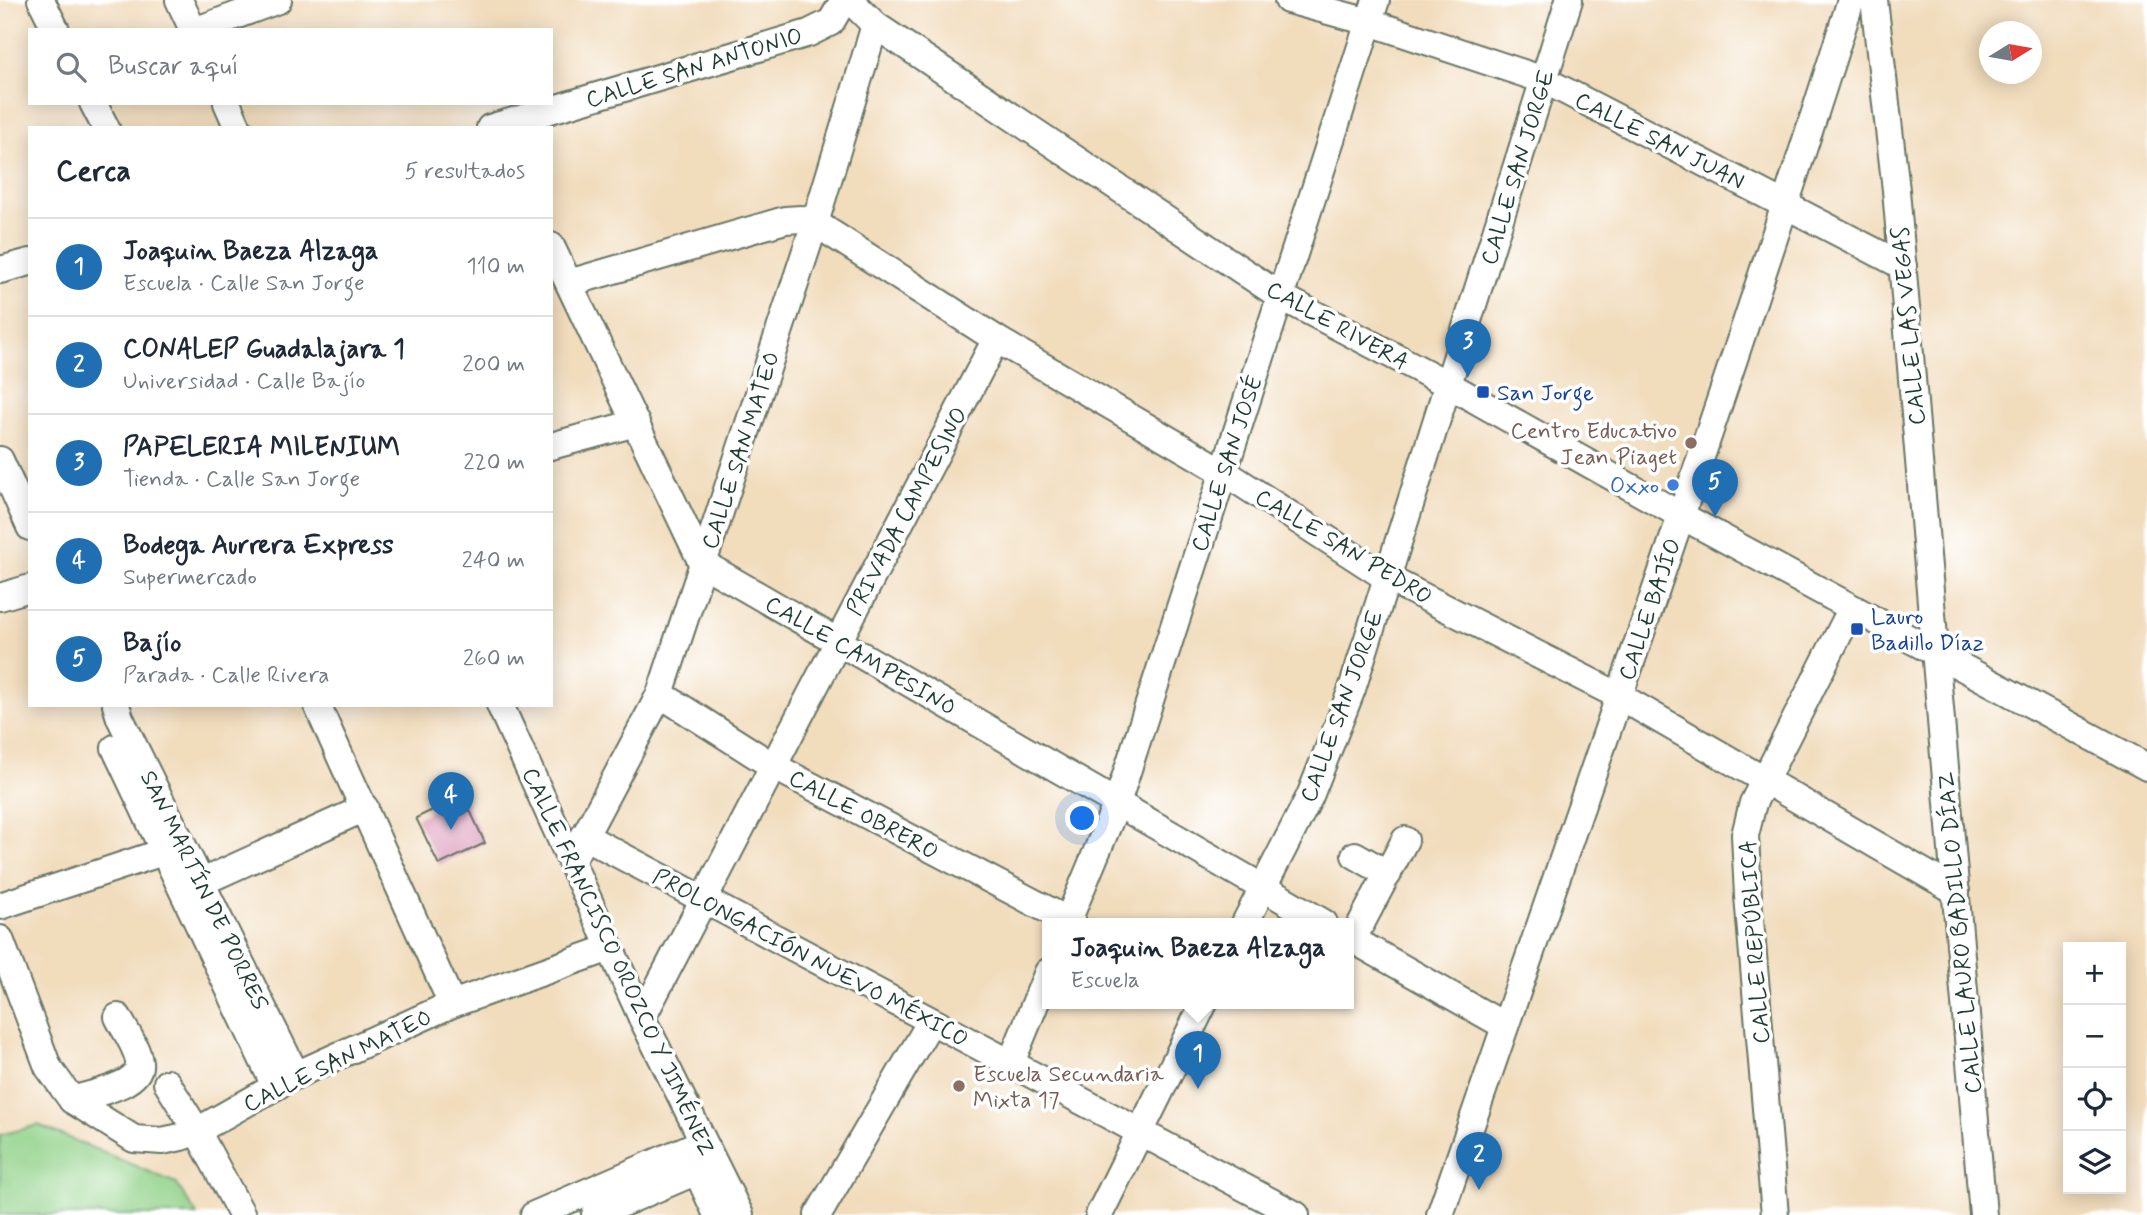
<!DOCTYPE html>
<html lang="es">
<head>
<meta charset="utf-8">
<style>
  body { margin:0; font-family:Mynerve,sans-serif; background:#f2f2f3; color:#1f2937 }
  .controls { position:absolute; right:21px; bottom:21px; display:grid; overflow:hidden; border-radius:0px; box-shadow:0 4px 18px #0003 }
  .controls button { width:63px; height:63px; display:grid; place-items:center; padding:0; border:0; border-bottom:2px solid #e0e1e3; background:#fff; color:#1f2937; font:35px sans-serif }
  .compass { position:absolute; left:1979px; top:21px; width:63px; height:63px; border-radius:50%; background:#fff; box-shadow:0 4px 18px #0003; rotate:79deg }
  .you { position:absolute; left:1083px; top:819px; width:24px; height:24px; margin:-18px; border:5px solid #fff; border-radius:50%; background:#1a73e8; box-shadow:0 0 0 10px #1a73e833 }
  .badge { display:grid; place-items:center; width:46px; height:46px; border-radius:50%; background:#1f6fb2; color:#fff; font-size:23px; font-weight:700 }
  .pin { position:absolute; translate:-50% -58px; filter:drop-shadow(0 2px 4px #0008) }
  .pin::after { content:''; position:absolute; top:37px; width:24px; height:21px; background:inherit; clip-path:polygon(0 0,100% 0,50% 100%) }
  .popup { position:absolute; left:1042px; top:918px; width:312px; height:91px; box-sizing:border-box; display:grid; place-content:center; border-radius:0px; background:#fff; filter:drop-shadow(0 2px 5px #0005); font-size:23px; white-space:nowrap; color:#747a83 }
  .popup b { font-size:26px; color:#1f2937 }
  .popup::after { content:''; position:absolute; left:50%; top:100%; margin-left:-14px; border:14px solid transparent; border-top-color:#fff }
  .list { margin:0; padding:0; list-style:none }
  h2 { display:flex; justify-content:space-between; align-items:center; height:91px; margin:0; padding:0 28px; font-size:30px }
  h2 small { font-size:23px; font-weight:400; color:#747a83 }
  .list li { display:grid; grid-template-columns:46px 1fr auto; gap:21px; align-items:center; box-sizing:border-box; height:98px; padding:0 28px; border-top:2px solid #e0e1e3 }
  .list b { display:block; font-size:26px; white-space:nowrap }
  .list p { margin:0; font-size:23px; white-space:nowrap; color:#747a83 }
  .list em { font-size:23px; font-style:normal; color:#747a83 }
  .icon { flex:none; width:38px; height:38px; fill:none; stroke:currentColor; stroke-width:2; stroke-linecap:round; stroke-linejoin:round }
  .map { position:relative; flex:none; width:2147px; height:1215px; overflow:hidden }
  .search { position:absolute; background:#fff; box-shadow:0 4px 18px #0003; left:28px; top:28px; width:525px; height:77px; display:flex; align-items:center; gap:18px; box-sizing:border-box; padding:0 24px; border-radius:0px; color:#747a83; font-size:26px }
  .panel { position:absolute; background:#fff; box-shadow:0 4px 18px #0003; left:28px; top:126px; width:525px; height:581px; border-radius:0px }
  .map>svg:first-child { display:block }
  .green { fill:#91d188; stroke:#58875e; stroke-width:2 }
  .building { fill:#da94b8 }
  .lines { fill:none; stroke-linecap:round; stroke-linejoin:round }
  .minor-casing { stroke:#687564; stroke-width:30 }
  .minor { stroke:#fff; stroke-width:26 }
  .transit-dot { fill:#1a4fb4; stroke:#fff; stroke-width:2.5 }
  .education-dot { fill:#8d6e63; stroke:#fff; stroke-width:2.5 }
  .shop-dot { fill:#3f7fe0; stroke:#fff; stroke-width:2.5 }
  .labels { text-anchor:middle; stroke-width:7; stroke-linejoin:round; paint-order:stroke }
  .street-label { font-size:23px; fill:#1f3d34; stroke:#fff }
  .transit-label { font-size:23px; fill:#164399; stroke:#fff; text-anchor:start }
  .education-label { font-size:23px; fill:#785e54; stroke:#fff; text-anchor:end }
  .shop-label { font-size:23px; fill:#366cbe; stroke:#fff; text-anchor:end }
</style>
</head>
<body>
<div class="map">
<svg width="2147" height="1215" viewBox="0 0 2147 1215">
  <rect width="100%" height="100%" fill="#fff"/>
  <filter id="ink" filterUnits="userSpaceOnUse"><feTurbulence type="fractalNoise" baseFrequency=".0143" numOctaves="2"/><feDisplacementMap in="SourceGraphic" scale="14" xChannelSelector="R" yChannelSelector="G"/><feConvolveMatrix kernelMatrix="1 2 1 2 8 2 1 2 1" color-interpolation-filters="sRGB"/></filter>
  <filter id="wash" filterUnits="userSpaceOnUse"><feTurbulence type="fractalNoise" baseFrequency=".00686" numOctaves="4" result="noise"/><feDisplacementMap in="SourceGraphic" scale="28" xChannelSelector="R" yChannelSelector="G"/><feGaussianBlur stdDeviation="1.57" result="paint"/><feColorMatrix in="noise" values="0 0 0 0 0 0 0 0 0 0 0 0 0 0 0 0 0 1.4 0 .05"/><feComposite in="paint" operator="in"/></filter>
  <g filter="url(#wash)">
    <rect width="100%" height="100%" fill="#f1dcbc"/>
    <path class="green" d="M38,1125L176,1183L197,1215H0V1135Z"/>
    <g id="blocks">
      <path class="building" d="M463,795L485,843L439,865L416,818Z"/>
    </g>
  </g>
  <g filter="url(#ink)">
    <use href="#blocks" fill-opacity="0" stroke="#687564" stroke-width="2"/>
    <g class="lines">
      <defs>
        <g id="minor">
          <path d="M41,0L56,30"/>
          <path d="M179,0L193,30"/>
          <path d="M850,0L875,25L1280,296L1449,385L1682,516L2147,767"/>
          <path d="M1288,0L1369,22L1544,80L1903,266"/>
          <path d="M1874,0L1896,190L1983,1215"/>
          <path d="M197,30L278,0"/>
          <path d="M93,103L106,128"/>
          <path d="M227,103L238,128"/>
          <path d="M490,128L809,33L831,22L844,0"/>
          <path d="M551,246L702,563L1324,923"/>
          <path d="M0,270L30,262"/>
          <path d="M569,283L785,220L801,219L815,223L996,339L1224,472L1387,578L1619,696L1956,891"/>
          <path d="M551,446L636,423"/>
          <path d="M0,460L30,527"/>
          <path d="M0,597L30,588"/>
          <path d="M660,694L773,766L1073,923"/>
          <path d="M116,705L120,718L296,1075"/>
          <path d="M317,705L452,1004"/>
          <path d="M500,705L642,1018L740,1215"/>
          <path d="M115,748L275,1086"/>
          <path d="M584,836L1296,1215"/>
          <path d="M1355,855L1388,874"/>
          <path d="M571,862L660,694L815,223L875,25"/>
          <path d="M202,882L365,808"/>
          <path d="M0,906L163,852"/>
          <path d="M1067,923L1117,803L1376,0"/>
          <path d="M1245,923L1310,796L1352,689L1569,0"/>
          <path d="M1348,937L1505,1026"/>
          <path d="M0,939L48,1067L72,1100L134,1139L162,1141L181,1137L197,1131L296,1075L452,1004L610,948"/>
          <path d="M1353,939L1405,840"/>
          <path d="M642,1018L996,339"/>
          <path d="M1011,1063L1048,972"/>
          <path d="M167,1083L197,1131L242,1215"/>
          <path d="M72,1100C90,1094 142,1086 139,1062C137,1047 125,1031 118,1017"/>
          <path d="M689,1154L717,1215"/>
          <path d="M534,1215L703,1142"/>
          <path d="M595,1215L697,1171"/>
          <path d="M818,1215L931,1021"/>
          <path d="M1099,1215L1204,1003"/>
          <path d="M1440,1215C1579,811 1722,408 1851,0"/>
          <path d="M1775,1215L1748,896L1745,835L1753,803L1852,608"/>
        </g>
      </defs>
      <use href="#minor" class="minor-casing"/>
      <use href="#minor" class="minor"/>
    </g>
  </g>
  <g class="transit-dot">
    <rect x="1476" y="385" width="14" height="14" rx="3.5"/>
    <rect x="1850" y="622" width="14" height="14" rx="3.5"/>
  </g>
  <g class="education-dot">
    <circle cx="1691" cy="443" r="7"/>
    <circle cx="959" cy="1086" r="7"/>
  </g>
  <circle class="shop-dot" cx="1673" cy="485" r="7"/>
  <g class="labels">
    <g class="street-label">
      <text transform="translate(694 67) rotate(-17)" y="8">CALLE SAN ANTONIO</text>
      <text transform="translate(1660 140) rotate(27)" y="8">CALLE SAN JUAN</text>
      <text transform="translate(1517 167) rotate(-73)" y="8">CALLE SAN JORGE</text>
      <text transform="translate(1338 325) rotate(29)" y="8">CALLE RIVERA</text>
      <text transform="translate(1908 326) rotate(-95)" y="8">CALLE LAS VEGAS</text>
      <text transform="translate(740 450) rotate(-72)" y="8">CALLE SAN MATEO</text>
      <text transform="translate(1226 463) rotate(-72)" y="8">CALLE SAN JOSÉ</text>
      <text transform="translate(906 511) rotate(-62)" y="8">PRIVADA CAMPESINO</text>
      <text transform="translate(1344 546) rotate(31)" y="8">CALLE SAN PEDRO</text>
      <text transform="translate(1649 609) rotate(-71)" y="8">CALLE BAJÍO</text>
      <text transform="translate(861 655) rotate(30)" y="8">CALLE CAMPESINO</text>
      <text transform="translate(1341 706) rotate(-70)" y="8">CALLE SAN JORGE</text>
      <text transform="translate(864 814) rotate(28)" y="8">CALLE OBRERO</text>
      <text transform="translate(205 890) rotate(64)" y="8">SAN MARTÍN DE PORRES</text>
      <text transform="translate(1959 933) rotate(-95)" y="8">CALLE LAURO BADILLO DÍAZ</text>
      <text transform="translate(1754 942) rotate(-94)" y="8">CALLE REPÚBLICA</text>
      <text transform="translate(811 957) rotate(28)" y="8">PROLONGACIÓN NUEVO MÉXICO</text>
      <text transform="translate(619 961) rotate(65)" y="8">CALLE FRANCISCO OROZCO Y JIMÉNEZ</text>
      <text transform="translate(337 1060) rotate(-26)" y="8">CALLE SAN MATEO</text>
    </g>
    <g class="transit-label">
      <text x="1497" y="400">San Jorge</text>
      <text x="1871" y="624">Lauro<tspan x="1871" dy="26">Badillo Díaz</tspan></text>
    </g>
    <g class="education-label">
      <text x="1677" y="438">Centro Educativo<tspan x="1677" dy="26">Jean Piaget</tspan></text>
      <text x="973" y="1081" text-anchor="start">Escuela Secundaria<tspan x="973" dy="26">Mixta 17</tspan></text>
    </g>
    <g class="shop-label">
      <text x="1659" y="493">Oxxo</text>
    </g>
  </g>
</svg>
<div class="controls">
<button>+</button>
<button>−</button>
<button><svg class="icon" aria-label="locate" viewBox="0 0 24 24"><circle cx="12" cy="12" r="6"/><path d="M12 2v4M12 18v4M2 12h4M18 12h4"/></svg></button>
<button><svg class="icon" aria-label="layers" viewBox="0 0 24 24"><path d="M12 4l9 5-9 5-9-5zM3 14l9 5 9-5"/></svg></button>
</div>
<svg class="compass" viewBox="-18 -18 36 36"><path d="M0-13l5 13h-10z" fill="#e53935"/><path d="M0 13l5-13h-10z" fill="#747a83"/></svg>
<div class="you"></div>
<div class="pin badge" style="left:1198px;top:1089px">1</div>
<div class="popup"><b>Joaquin Baeza Alzaga</b>Escuela</div>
<div class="pin badge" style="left:1479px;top:1190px">2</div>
<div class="pin badge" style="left:1468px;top:377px">3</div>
<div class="pin badge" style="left:451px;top:830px">4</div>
<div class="pin badge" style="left:1715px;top:517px">5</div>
<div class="search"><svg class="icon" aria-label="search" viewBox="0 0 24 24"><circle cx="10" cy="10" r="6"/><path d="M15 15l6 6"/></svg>Buscar aquí</div>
<section class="panel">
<h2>Cerca<small>5 resultados</small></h2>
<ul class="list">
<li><span class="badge">1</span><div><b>Joaquin Baeza Alzaga</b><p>Escuela · Calle San Jorge</p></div><em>110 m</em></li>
<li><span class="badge">2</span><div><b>CONALEP Guadalajara 1</b><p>Universidad · Calle Bajío</p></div><em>200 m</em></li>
<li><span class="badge">3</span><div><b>PAPELERIA MILENIUM</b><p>Tienda · Calle San Jorge</p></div><em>220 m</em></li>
<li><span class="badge">4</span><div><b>Bodega Aurrera Express</b><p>Supermercado</p></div><em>240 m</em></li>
<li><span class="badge">5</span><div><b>Bajío</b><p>Parada · Calle Rivera</p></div><em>260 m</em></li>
</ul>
</section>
</div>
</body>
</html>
